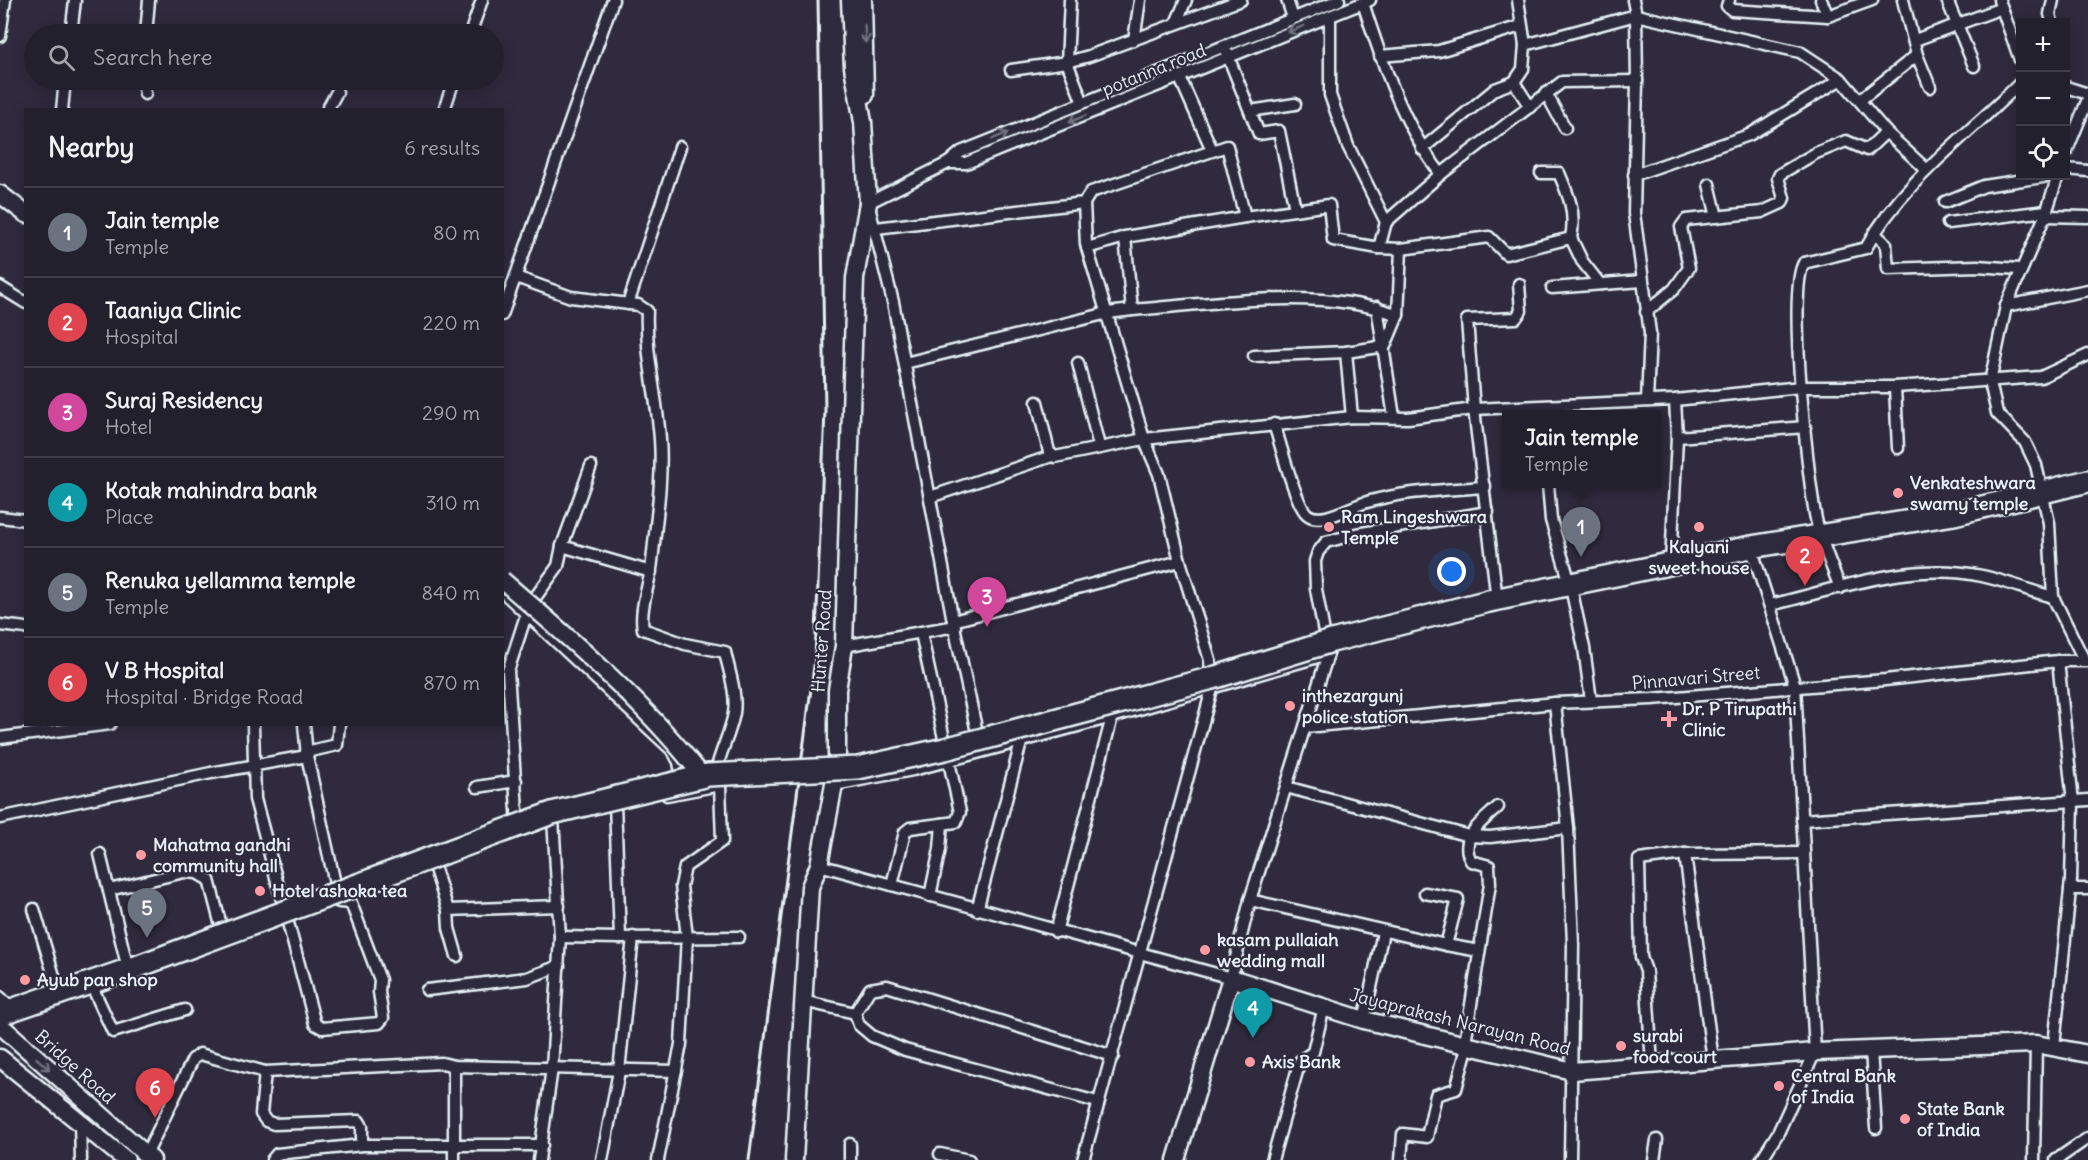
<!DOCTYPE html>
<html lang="en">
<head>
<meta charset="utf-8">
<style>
  body { margin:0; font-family:Delius,sans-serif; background:#2f2d3a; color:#f1f3f6 }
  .controls { position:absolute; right:18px; top:18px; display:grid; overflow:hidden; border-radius:0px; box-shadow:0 3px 15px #0003 }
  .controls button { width:54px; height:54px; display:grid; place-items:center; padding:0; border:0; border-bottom:2px solid #403e4a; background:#23202e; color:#f1f3f6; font:30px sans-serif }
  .you { position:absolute; left:1452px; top:572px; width:21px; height:21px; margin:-15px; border:4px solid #fff; border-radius:50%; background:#1a73e8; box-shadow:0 0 0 9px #1a73e833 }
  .badge { display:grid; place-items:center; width:39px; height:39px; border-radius:50%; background:#8bbbb9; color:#fff; font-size:20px; font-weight:700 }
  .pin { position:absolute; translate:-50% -50px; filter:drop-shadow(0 2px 3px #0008) }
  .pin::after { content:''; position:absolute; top:32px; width:21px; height:18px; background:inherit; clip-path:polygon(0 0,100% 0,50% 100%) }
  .popup { position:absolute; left:1502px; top:410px; width:159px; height:78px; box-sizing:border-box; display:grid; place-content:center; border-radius:0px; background:#23202e; filter:drop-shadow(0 2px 4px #0005); font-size:20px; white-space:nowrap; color:#a3a3aa }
  .popup b { font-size:22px; color:#f1f3f6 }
  .popup::after { content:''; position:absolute; left:50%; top:100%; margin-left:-12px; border:12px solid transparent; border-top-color:#23202e }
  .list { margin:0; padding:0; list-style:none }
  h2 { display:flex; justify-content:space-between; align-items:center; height:78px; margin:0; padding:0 24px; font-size:26px }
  h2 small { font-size:20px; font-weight:400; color:#a3a3aa }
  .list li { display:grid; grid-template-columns:39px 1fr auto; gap:18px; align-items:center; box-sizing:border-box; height:90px; padding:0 24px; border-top:2px solid #403e4a }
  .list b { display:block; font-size:22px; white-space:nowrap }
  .list p { margin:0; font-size:20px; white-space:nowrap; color:#a3a3aa }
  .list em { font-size:20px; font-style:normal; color:#a3a3aa }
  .icon { flex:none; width:33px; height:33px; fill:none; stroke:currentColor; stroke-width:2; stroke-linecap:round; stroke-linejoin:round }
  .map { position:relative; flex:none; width:2088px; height:1160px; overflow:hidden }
  .search { position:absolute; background:#23202e; box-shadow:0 3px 15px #0003; left:24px; top:24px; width:480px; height:66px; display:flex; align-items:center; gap:15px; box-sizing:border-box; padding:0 21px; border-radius:33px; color:#a3a3aa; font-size:22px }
  .panel { position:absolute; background:#23202e; box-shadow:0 3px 15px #0003; left:24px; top:108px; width:480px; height:618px; border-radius:0px }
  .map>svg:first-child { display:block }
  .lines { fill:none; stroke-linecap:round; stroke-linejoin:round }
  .street-casing { stroke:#e8f1f8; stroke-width:15 }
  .secondary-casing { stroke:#e8f1f8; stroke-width:21 }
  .highway-casing { stroke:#e8f1f8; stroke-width:26 }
  .street { stroke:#2f2a3d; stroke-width:10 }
  .secondary { stroke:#2f2a3d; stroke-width:16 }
  .highway { stroke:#2f2a3d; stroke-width:21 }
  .rail { stroke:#e8f1f8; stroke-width:3 }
  .secondary-bridge-casing { stroke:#e8f1f8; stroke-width:21; stroke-linecap:butt }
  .highway-bridge-casing { stroke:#e8f1f8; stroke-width:26; stroke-linecap:butt }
  .secondary-bridge { stroke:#2f2a3d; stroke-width:16 }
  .highway-bridge { stroke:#2f2a3d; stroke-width:21 }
  .oneway { stroke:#70707e }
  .poi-dot { fill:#ff9aa2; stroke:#2f2a3d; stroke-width:2 }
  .labels { text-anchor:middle; stroke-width:4.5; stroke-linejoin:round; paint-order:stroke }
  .street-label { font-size:18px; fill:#e8f1f8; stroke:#2f2a3d }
  .poi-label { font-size:18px; font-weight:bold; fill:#e8f1f8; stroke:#2f2a3d; text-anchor:start }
</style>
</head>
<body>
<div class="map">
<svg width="2088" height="1160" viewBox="0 0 2088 1160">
  <rect width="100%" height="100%" fill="#2f2a3d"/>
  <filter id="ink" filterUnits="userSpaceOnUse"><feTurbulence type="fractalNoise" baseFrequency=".0167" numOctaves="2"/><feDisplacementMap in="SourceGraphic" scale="12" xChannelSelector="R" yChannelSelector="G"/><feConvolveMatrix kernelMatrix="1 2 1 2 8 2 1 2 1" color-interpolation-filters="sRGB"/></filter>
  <g filter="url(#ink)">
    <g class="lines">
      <defs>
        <g id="street">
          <path d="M1070,0L1067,62L1083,103"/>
          <path d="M1287,0L1293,18"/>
          <path d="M1633,0L1636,15L1637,81L1634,213L1650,333L1647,401"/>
          <path d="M1729,0L1727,6L1732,10L1828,16L1872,0"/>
          <path d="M1821,0L1828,16"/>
          <path d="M1903,0L1917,55L1930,87"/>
          <path d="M1947,0L1974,66"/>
          <path d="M1999,0L2020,60"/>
          <path d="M1363,3C1382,62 1403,126 1441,174"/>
          <path d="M1330,16V95L1348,146L1386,222L1441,174L1562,82L1637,81"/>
          <path d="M2052,22L2050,14L2053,0"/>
          <path d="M1176,23L1186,0"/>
          <path d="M71,34L75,0"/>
          <path d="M146,34L149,0"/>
          <path d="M470,34L482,0"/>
          <path d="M0,36L5,0"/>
          <path d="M1134,40L1140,0"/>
          <path d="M1915,40L2002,8"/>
          <path d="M1525,45L1636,15L1800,52L1841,79L1886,132L1927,170"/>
          <path d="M1226,51L1259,134L1279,131L1295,209"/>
          <path d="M1380,56L1439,51L1521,26"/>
          <path d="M1011,70L1067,62L1089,56L1241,0"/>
          <path d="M1180,78L1212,150"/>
          <path d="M143,80L145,94"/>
          <path d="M1514,82L1530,107"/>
          <path d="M2066,87L2088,94"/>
          <path d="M1546,93L1565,128"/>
          <path d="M1860,100L1917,55"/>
          <path d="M62,110L65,80"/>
          <path d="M327,110L337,92"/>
          <path d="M444,110L454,80"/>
          <path d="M1250,111L1295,104"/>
          <path d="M1422,149L1495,89L1514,82L1523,69L1525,45L1518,0"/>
          <path d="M2066,153L2088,99"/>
          <path d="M948,163H966L1370,0"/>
          <path d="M2066,169L2088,171"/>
          <path d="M1541,173H1559C1569,196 1576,212 1571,238"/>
          <path d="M1634,175L1749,135L1841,79"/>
          <path d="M1709,184L1717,217"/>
          <path d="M1945,202L1984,186L2049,176"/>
          <path d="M2045,216L2088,217"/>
          <path d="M1948,223L2046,211"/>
          <path d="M876,228L1084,203L1091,192L1227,146L1245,217L1329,205L1333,240L1379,248L1401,249L1489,237L1506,254L1571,238L1582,261L1600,284"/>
          <path d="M1874,233L1886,244L1888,269L1977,266L2019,269"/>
          <path d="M1125,237L1132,310"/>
          <path d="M1087,248L1125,237L1245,217"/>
          <path d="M1379,248L1386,222"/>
          <path d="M516,277L571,297L638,305L647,311C645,354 657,396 660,439C663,479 656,521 652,562C650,583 639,609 643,629L685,644L725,652C729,671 737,693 734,713C730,736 717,757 714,781L720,785L722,841L685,867L681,886L687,937L681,1044L658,1160"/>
          <path d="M0,287L26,303"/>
          <path d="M1552,288L1642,281"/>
          <path d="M628,304L680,147"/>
          <path d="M2006,306L2088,290"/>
          <path d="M1377,307L1394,417"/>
          <path d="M1646,312L1674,289L1689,268L1681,227L1686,220L1762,212L1782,203L1784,198L1778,178L1780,174L1816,153L1846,141L1867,150L1886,132"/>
          <path d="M502,315L613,0"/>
          <path d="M1346,352L1352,417"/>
          <path d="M1254,356L1346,352L1385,346L1398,315L1401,249"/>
          <path d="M905,363L1108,313L1132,310C1213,304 1321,286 1398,315"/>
          <path d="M1078,363L1099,446"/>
          <path d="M1895,387L1898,448"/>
          <path d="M1037,402L1049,452L1055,457L1144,439L1352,417L1408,418L1474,409L1675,400L1801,387H1895L2041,377L2088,355"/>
          <path d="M1274,424C1280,441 1295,504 1307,514C1321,526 1351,506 1367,502C1405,491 1446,490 1485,487"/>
          <path d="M1677,437L1805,427"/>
          <path d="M1548,484L1551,520L1570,583L1584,648L1591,701"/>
          <path d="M930,497L1052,456"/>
          <path d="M0,517L26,520"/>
          <path d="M562,546L651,572"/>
          <path d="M1751,547L1795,686L1815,1052L1778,1133L1761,1160"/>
          <path d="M1671,564L1677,437L1675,400"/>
          <path d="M1840,588C1832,566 1821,543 1816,519C1808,481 1787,288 1804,263L1866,248C1902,182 1968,135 2020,83"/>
          <path d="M502,591L673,751L679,762L683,785"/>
          <path d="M2053,597L2049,523L2036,465L2025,442L1997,413L1990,382L2006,306L2045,216L2058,176"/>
          <path d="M1497,600L1474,409L1467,320L1516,318L1521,311L1519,284"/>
          <path d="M1770,605C1839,589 1911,560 1982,576C2006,581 2029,591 2053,597L2084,660"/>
          <path d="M953,621L1180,561"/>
          <path d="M0,625L26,628"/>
          <path d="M844,646L955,626"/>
          <path d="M1555,703L1568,828L1573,944L1570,1160"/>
          <path d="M253,724L255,799L315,1024L322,1028L379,1023L383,1018L379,992L380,980L351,903L339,902L307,756L304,724"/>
          <path d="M1306,727L1555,703L1652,699L1885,680L2058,661H2088"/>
          <path d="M0,738L110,724"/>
          <path d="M981,751L953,621L893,302L868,203L948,163L961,152L1339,0"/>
          <path d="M306,752L337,745L339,724"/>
          <path d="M834,785L913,770L1112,717L1328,654"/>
          <path d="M477,787L516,781"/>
          <path d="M1286,787L1469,836L1490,837L1568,828"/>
          <path d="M667,795L720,785"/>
          <path d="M615,803L620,938L739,937"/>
          <path d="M0,818L211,773L307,756"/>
          <path d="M1802,820L2088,800"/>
          <path d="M518,826L508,671L529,606L558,566L562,546L591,466"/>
          <path d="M100,854L128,969"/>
          <path d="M1685,854L1713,1060"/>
          <path d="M819,865L1231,978L1250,900L1328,654L1316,589L1315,561L1318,552L1326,542L1356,534L1488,512"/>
          <path d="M434,866L448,910"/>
          <path d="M892,885L905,832L910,828L956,822L960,812L921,633"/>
          <path d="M2070,889H2088"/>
          <path d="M109,890L184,872L197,873L209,880L224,937"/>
          <path d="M1425,893L1458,899L1446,945L1479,951"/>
          <path d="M930,896L940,849L942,824"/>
          <path d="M1250,900L1446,945"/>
          <path d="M34,909L59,993"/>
          <path d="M977,910L1022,739"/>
          <path d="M1056,932L1112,717"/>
          <path d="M560,937L620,938"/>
          <path d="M457,956L449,928L448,910L559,906"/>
          <path d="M90,982L113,1032L185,1010"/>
          <path d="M427,990L527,978L559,966"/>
          <path d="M0,997L12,1009"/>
          <path d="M803,1001L855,1013L859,1025L872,1036L905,1050L1097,1102"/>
          <path d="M855,1013L870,989L887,986L1113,1056"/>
          <path d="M1364,1020L1383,932"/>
          <path d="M1465,1043L1490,884L1489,866L1471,861C1458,837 1482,822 1498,807"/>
          <path d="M2054,1046L2071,880L2073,802L2058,661"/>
          <path d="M1871,1050L1876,1128"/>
          <path d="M1652,1065L1646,971L1641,957L1639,860L1685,854L1804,853"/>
          <path d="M265,1072L261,1114L266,1121L274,1124L359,1121L362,1126V1145"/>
          <path d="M80,1122L81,1160"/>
          <path d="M940,1154L969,1160"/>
          <path d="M146,1155L193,1059L200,1054L265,1072L442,1063L454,1066L676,1071"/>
          <path d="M272,1160L277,1154L362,1145H542"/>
          <path d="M454,1160V1066"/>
          <path d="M539,1160L552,1068L560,937L553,818"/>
          <path d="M602,1160L619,1071L633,937"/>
          <path d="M850,1160V1144"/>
          <path d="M1083,1160L1212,689L1210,660L1180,561L1159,474L1144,439L1086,244L1084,203"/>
          <path d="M1272,1160L1300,1061L1313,1052L1324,1007"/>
          <path d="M1401,1160L1403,1134L1427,1137L1436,1095L1456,1089L1468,1044"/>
          <path d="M1654,1160L1657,1140"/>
          <path d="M2034,1160L2036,1044"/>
          <path d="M2056,1160L2088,1138"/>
        </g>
        <g id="secondary">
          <path d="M863,0L865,95"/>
          <path d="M0,194L26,214"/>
          <path d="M0,1025L152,1160"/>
          <path d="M0,1058L126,1160"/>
          <path d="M794,1160L810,887L819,865L837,768V690L844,646L855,278L868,203L863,122L853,67L850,0"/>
          <path d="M1176,1160L1231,978L1364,1020L1572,1071L1815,1052L2036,1044L2088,1054"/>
        </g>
        <g id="highway">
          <path d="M1489,601L1751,547L1954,514L2088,481"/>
          <path d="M0,1014L136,967"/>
        </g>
      </defs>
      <use href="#street" class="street-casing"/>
      <use href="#secondary" class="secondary-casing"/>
      <use href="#highway" class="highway-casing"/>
      <use href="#street" class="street"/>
      <use href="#secondary" class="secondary"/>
      <use href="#highway" class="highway"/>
      <path class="rail" d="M749,1160L815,658L825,410L818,0"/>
      <defs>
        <path id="secondary-bridge" d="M502,580C571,639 647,705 702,776"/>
        <path id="highway-bridge" d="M136,967L552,813L708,775L858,768L945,749L1216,677L1332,641L1489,601"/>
      </defs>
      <use href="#secondary-bridge" class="secondary-bridge-casing"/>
      <use href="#highway-bridge" class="highway-bridge-casing"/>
      <use href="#secondary-bridge" class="secondary-bridge"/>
      <use href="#highway-bridge" class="highway-bridge"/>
    </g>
    <defs><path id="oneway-shaft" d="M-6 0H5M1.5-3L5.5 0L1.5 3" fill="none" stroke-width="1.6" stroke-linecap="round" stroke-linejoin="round" transform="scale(1.5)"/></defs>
    <g class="oneway">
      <use href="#oneway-shaft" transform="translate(1296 29) rotate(158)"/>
      <use href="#oneway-shaft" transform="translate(865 34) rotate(87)"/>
      <use href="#oneway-shaft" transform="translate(1077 119) rotate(158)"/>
      <use href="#oneway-shaft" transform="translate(1000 136) rotate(-22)"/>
      <use href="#oneway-shaft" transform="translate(43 1064) rotate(42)"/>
    </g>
  </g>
  <g class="poi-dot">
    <circle cx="1898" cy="493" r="6"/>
    <circle cx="1329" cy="527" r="6"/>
    <circle cx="1699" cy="527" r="6"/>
    <circle cx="1290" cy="706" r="6"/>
    <path d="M1666 710h6v6h6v6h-6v6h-6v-6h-6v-6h6z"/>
    <circle cx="141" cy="855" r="6"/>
    <circle cx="260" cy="891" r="6"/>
    <circle cx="1205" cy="950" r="6"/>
    <circle cx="25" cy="980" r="6"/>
    <circle cx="1621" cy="1046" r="6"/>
    <circle cx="1250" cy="1062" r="6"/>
    <circle cx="1779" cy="1086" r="6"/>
    <circle cx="1905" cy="1119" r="6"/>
  </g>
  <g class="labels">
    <g class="street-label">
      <text transform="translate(1154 70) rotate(-22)" y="6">potanna road</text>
      <text transform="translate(822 641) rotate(-86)" y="6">Hunter Road</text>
      <text transform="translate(1696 678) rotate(-5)" y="6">Pinnavari Street</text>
      <text transform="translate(1460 1022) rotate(14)" y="6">Jayaprakash Narayan Road</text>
      <text transform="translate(75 1067) rotate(42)" y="6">Bridge Road</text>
    </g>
    <g class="poi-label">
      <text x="1910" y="489">Venkateshwara<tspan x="1910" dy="21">swamy temple</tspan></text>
      <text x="1341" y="523">Ram Lingeshwara<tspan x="1341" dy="21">Temple</tspan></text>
      <text x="1699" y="553" text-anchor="middle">Kalyani<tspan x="1699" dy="21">sweet house</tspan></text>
      <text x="1302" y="702">inthezargunj<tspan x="1302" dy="21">police station</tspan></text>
      <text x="1682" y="715">Dr. P Tirupathi<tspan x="1682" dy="21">Clinic</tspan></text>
      <text x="153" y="851">Mahatma gandhi<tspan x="153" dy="21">community hall</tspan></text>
      <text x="272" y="897">Hotel ashoka tea</text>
      <text x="1217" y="946">kasam pullaiah<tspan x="1217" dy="21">wedding mall</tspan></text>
      <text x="37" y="986">Ayub pan shop</text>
      <text x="1633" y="1042">surabi<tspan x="1633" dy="21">food court</tspan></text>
      <text x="1262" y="1068">Axis Bank</text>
      <text x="1791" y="1082">Central Bank<tspan x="1791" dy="21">of India</tspan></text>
      <text x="1917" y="1115">State Bank<tspan x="1917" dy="21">of India</tspan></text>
    </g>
  </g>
</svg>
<div class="controls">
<button>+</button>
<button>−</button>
<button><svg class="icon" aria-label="locate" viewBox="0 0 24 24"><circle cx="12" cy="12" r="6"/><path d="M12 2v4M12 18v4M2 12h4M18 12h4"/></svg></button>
</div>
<div class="you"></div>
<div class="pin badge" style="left:1581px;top:557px;background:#6b7280">1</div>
<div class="popup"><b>Jain temple</b>Temple</div>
<div class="pin badge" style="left:1805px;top:586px;background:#e0444e">2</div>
<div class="pin badge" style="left:987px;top:627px;background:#d1479c">3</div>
<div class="pin badge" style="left:1253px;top:1038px;background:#0f9aa8">4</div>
<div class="pin badge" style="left:147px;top:938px;background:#6b7280">5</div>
<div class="pin badge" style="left:155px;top:1118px;background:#e0444e">6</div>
<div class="search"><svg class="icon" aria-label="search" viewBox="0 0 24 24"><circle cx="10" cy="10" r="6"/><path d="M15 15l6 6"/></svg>Search here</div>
<section class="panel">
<h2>Nearby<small>6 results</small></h2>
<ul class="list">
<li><span class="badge" style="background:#6b7280">1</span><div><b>Jain temple</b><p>Temple</p></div><em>80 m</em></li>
<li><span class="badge" style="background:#e0444e">2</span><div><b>Taaniya Clinic</b><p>Hospital</p></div><em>220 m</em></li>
<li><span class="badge" style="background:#d1479c">3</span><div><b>Suraj Residency</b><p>Hotel</p></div><em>290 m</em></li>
<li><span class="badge" style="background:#0f9aa8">4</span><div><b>Kotak mahindra bank</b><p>Place</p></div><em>310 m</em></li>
<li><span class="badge" style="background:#6b7280">5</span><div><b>Renuka yellamma temple</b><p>Temple</p></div><em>840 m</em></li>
<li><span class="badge" style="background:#e0444e">6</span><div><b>V B Hospital</b><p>Hospital · Bridge Road</p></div><em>870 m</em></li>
</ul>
</section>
</div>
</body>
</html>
